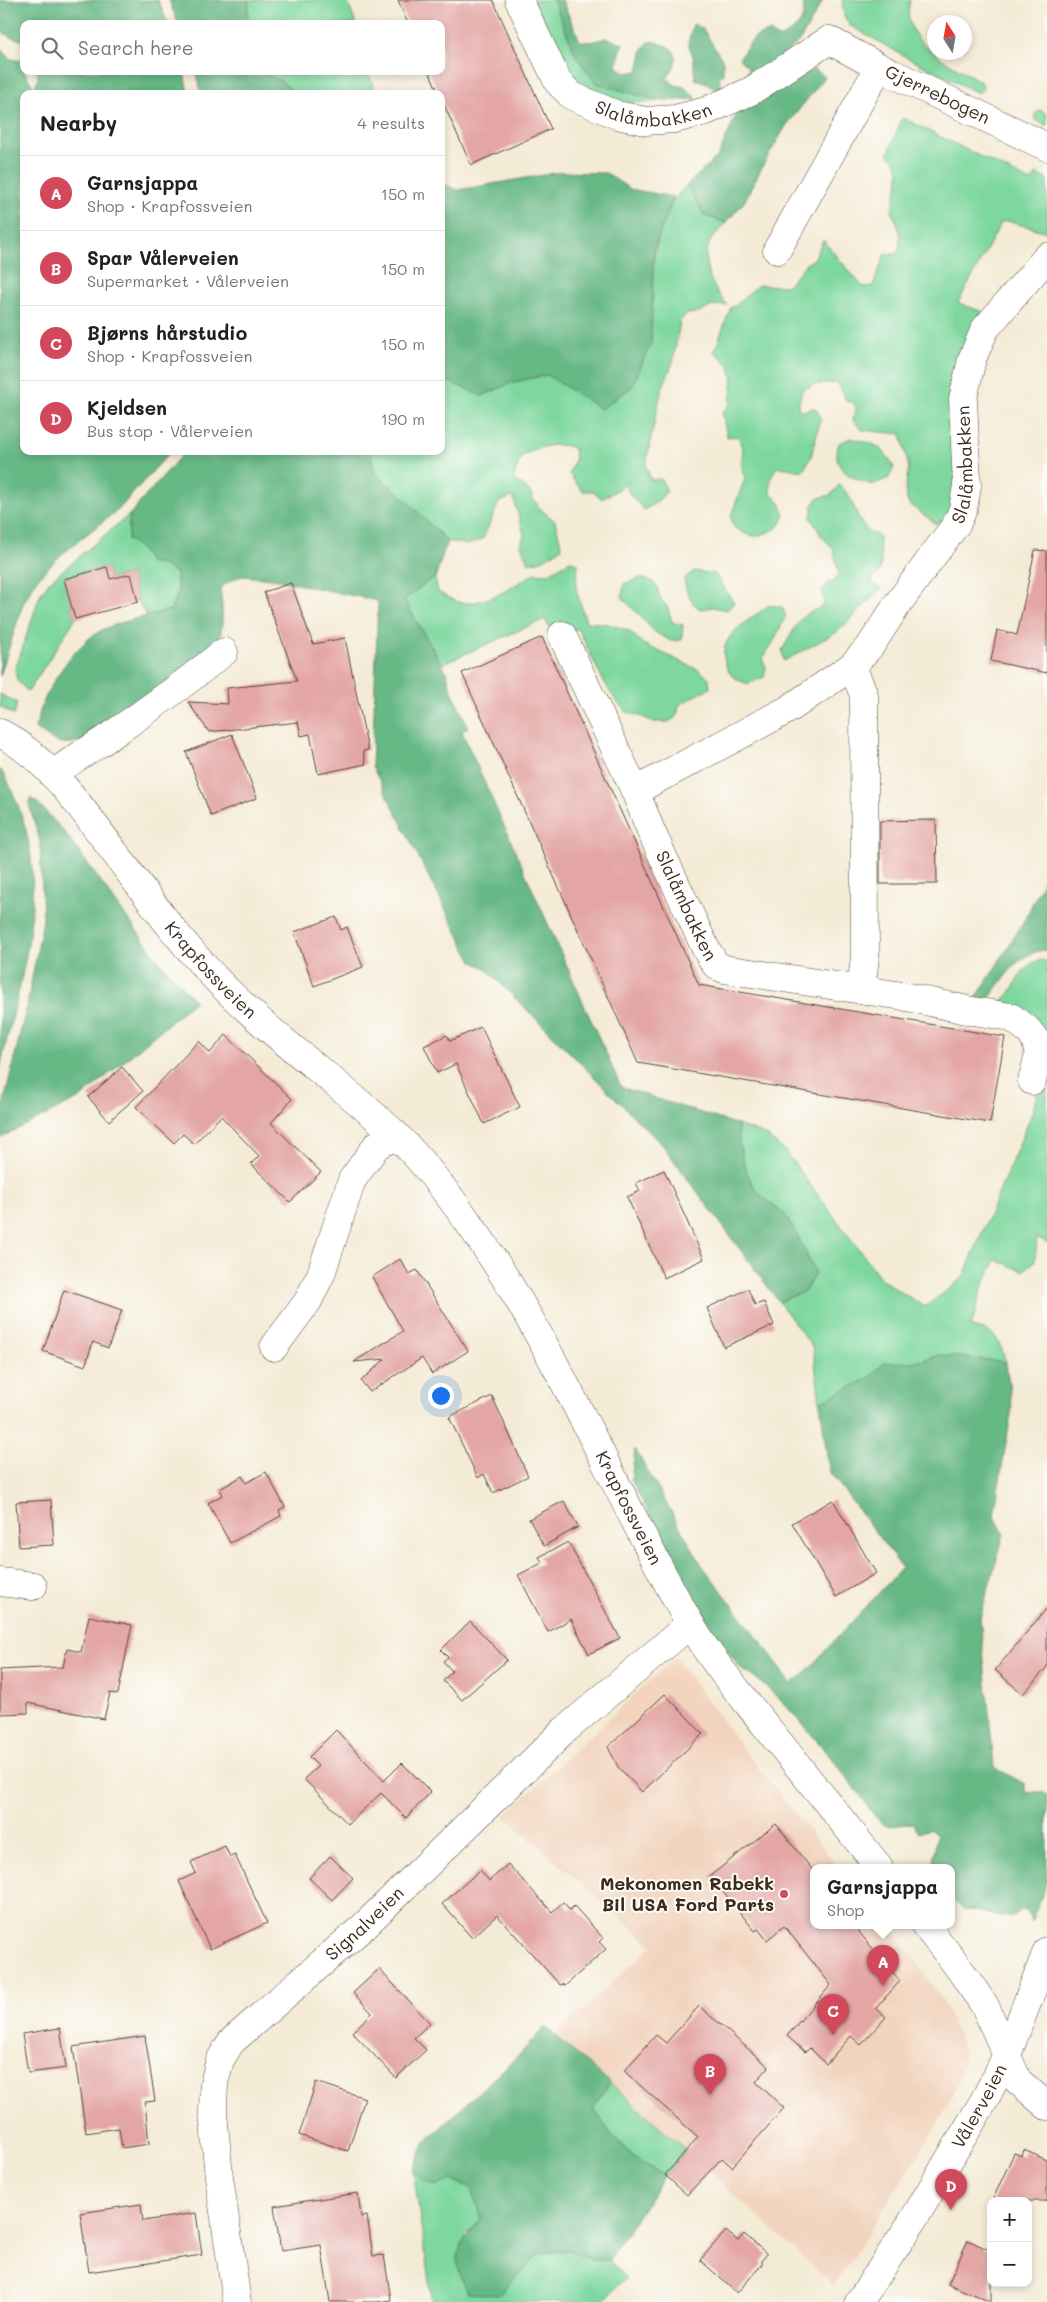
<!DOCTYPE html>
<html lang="en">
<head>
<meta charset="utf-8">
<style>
  body { margin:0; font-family:Mali,sans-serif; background:#f2f2f2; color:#202124 }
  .controls { position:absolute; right:15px; bottom:15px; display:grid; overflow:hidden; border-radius:10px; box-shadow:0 2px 8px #0003 }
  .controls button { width:45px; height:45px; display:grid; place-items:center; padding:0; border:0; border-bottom:1px solid #e0e0e0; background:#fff; color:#202124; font:25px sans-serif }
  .compass { position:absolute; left:927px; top:15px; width:45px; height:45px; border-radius:50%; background:#fff; box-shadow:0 2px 8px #0003; rotate:349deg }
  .you { position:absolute; left:440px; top:1395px; width:18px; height:18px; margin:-12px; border:4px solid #fff; border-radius:50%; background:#1a73e8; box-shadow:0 0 0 8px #1a73e833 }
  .badge { display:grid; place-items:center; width:32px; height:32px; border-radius:50%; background:#d1495b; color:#fff; font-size:16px; font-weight:700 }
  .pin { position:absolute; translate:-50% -41px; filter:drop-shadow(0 1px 2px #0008) }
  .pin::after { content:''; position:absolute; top:26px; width:18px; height:15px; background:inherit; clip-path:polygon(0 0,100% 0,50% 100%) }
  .popup { position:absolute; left:810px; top:1864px; width:145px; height:65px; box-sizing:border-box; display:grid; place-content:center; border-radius:10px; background:#fff; filter:drop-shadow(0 1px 4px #0005); font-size:16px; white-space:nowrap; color:#757577 }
  .popup b { font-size:19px; color:#202124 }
  .popup::after { content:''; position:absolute; left:50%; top:100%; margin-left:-10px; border:10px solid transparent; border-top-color:#fff }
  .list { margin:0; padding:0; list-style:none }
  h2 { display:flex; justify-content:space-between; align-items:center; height:65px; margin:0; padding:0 20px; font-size:21px }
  h2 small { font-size:16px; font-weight:400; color:#757577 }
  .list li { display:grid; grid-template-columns:32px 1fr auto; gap:15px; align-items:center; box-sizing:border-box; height:75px; padding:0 20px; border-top:1px solid #e0e0e0 }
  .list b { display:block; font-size:19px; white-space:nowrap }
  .list p { margin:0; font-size:16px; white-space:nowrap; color:#757577 }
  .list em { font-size:16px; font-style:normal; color:#757577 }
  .icon { flex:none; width:28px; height:28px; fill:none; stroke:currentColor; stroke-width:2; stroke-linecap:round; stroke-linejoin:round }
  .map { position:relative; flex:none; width:1047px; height:2302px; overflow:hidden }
  .search { position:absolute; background:#fff; box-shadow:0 2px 8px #0003; left:20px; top:20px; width:425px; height:55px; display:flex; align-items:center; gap:12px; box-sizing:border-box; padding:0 18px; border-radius:10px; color:#757577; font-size:19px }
  .panel { position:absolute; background:#fff; box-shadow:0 2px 8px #0003; left:20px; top:90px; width:425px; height:365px; border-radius:10px }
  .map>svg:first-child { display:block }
  .built { fill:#f2d4be }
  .green { fill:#7dd79e; stroke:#5c805e }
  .forest { fill:#66b885; stroke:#507152 }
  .building { fill:#e3a6a4 }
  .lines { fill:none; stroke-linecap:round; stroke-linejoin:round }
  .minor-casing { stroke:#57473a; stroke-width:29 }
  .minor { stroke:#fff; stroke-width:28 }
  .poi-dot { fill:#d1495b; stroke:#fdfcf7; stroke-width:2 }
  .labels { text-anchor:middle; stroke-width:4; stroke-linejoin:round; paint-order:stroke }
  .street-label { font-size:18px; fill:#3b2a1e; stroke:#fdfcf7 }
  .poi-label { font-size:18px; font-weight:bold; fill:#3b2a1e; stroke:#fdfcf7; text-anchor:end }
</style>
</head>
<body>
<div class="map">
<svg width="1047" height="2302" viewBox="0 0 1047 2302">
  <rect width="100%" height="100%" fill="#fdfcf7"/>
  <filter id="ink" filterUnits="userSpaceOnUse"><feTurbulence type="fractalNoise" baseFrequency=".02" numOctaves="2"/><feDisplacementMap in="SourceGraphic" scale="10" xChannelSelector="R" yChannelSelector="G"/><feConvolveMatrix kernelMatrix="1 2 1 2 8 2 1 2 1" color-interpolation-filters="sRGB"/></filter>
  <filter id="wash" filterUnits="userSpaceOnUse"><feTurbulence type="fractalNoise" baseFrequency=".0096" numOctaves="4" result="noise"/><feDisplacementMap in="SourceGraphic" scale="20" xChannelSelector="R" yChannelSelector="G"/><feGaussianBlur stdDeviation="1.12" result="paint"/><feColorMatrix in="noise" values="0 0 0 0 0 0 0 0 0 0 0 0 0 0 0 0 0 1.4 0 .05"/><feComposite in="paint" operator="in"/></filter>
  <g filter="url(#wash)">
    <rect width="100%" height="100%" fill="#f4ebd6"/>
    <path class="built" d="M675,1657L748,1755L839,1867H814V1925H886L917,1961L945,2005L963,2049V2064L955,2091L936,2127L834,2286L686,2150L555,2035L652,1946L504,1816Z"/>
    <g class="green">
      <path d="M249,0H347L356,24H247Z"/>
      <path d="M530,0H553L577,58L596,83L659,101C583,112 557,60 530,0Z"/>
      <path d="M842,0H910C899,46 953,62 982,83L983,89L978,93L908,58L849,25L844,15Z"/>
      <path d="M260,71H368L376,94H296L282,82Z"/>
      <path d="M1040,110L1047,114V126L1035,120V114Z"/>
      <path d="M903,118L1031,182L1037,174L1047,179V232L1007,221L1001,223L958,303L986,313L950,518L936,524L908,503L905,489L909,468L901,434L862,430L853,420L856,408L854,403L846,400L838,383L815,384L802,390L798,407L802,411L815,408L821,417L811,457L803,471L781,467L776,468L771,477L770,492C787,507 791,525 766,533C762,534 758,537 754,536C746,536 739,530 733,526L731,516L745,478L741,462L743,451L738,436L727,437L722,412L730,405C732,378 739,370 714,352L731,307L735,306L758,285L784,286L789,284L806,264L814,259L823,240L863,287L873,286L885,254H898C901,237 901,228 892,213C894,192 909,167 888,155L901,120Z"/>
      <path d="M687,185L704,215L726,223C721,229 714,235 710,242C699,263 713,289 727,305L712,306L700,312L687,314L680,321L673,362L662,389L651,437L646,466L651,480L661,479L667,491L657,502L644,510L631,496L625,485L602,499L593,491H582L569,474L575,459L574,448C555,441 538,447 521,457L513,479L529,491L539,508L555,521L562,548L542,560L529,563L521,545L524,534L513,497L499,502L483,539L468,545L447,541L401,495L374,473L370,451H441V378L482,396L513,382L547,375L651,343C653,290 645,225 687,185Z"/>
      <path d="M851,438C876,445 880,443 894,467L889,478L872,485C851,477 830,470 839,443Z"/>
      <path d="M839,485C858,499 855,531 879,536L881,565L879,573L873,578L872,583L881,589L839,631L784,661L782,650C788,641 795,626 801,619C808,612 817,610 824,605L822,590L828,583L835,581L839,574L833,548L822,537L811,518L812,506L818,498L831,495Z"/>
      <path d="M130,514L128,539L140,548L149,562L163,565L176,573L178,592L171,610L147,616L138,602L131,574L110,579L107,567L64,578L75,619L28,692L17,680L15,670L40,595L50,581Z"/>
      <path d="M570,561L578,563L576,589L586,622L608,624L630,631L643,644L699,670L709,678L710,688L679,705L677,717L668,722H651C643,714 630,716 623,709C603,687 592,655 578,629L567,630L553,635L545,619L442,664L404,600L428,581L435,578L438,592C446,596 456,603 464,603C491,603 513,586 535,573L547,574Z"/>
      <path d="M694,571L715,574L734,603L727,610L713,607L700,609C690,603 686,591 684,579Z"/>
      <path d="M640,578L652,581L657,586L660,599L667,606L672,622L683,625L682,640L671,641L656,633L622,597L624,584Z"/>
      <path d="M769,605L782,607L786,616C778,630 773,647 762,659L766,667L764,677L748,684C735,679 729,677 725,662C717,635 751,620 769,605Z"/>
      <path d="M0,694L17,703L14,715L0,707Z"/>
      <path d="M1041,960L1047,961V1044L997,1007C1002,1001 1009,995 1013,988C1021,974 1025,964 1041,960Z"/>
      <path d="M1047,1061V1243L1037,1237L1035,1261L1023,1271L996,1260L983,1285L971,1327C998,1332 997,1337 1006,1362L941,1355L916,1362L884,1363L869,1378L820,1402L813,1348L779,1302L805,1291L815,1273C806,1254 797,1231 784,1214C776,1205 765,1200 757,1191C746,1179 737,1141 738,1125L765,1135L784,1150L882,1280L925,1307L963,1278L1031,1116Z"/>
      <path d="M610,2083L686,2150L665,2175C632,2161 612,2137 593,2108Z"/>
      <path d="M413,2170L424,2181L452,2180L472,2188L481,2220L465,2236L497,2295L540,2253L570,2250L592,2260H609L626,2277L603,2302H432Z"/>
    </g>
    <g class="forest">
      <path d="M0,0H158L168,24H24V41L10,37L0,30Z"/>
      <path d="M169,0H249L247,24H178Z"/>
      <path d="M553,0H562L580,41L590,42L606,38L623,44L616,66L627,73L638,71L643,48L650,41C676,46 684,55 667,78L675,85L684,87L697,99L659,101L596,83L577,58Z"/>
      <path d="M803,0H823L801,39L780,59L746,79L749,68L739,59C748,46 752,34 770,32L778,38C798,29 806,22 803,0Z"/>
      <path d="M693,24L703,29L723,61V74L719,78L721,85L726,88L716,90L707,83L695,79L693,56L688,43Z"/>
      <path d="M0,49L11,59L22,61L24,71L34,89L38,78L37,71H184L188,94H24V451H171L119,509L62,554L37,579L23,604L0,676Z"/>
      <path d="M814,69L825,77L786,126L762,167L744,202L726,223L704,215L687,185L718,156L738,111Z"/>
      <path d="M196,71H260L282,82L296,94H201Z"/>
      <path d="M560,172L606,173L630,189L674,197L654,248L651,343L632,387L601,409L547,375L513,382L482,396L441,378V183L458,190Z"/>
      <path d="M185,451H370L374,473L401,495L447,541L435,578L428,581L404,600L446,671L450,686L468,727L462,732L621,1087L738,1125C737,1141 746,1179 757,1191C765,1200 776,1206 784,1214C797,1231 806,1254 815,1273L805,1291L779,1302L664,1147L485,968L472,961L372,766L378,601L273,579L242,576L233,579L220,588C223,609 224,626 217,647L86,740C60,747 56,743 35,728C38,721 39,713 42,706C51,680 79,640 104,629C125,620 149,616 171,610L178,592L176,573L163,565L149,562L140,548L128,539L130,514Z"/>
      <path d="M0,769C8,779 12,791 17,803C52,888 20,983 0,1068Z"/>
      <path d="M30,798L38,803L65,833L159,961L195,1001L82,1097L0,1138V1118L27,1005L43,920L40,842L29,804Z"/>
      <path d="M1047,873V950C1014,952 1005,982 984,1004L973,1003L1023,923Z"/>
      <path d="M941,1355L1006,1362L1012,1408L994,1515L1004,1534L980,1618L994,1767L1025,1784V1792H1042L1047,1795V1882L1031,1923L1028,1911L1023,1909L1013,1916L999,1917L977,1911L964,1910L952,1898V1867H935L933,1861L937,1835L929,1829L919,1833L913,1823C903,1824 887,1829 880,1822C874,1817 863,1798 857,1791C836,1763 771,1681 742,1670L712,1631L631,1480L635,1449L702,1565L780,1667L790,1684L801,1677L902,1568L829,1471L820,1402L869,1378L884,1363L916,1362Z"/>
      <path d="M545,2027L610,2083L593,2108C611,2137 632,2161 665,2175L609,2260H592L570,2250L540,2253L497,2295L469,2293C450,2260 456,2246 481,2220L472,2188L452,2180L437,2186L424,2181L413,2170L425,2142L520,2054Z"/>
    </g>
    <g id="blocks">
      <g class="building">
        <path d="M398,0H493L551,129L471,165L441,98V94H439L429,71H441V24H408Z"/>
        <path d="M1035,550L1047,551V673L991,661L997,630L1017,635Z"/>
        <path d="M107,567L110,579L131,574L138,602L75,619L64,579Z"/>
        <path d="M291,583L313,644L345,638L368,750L363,751L366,764L318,774L310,734L301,736L298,722L209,732L188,702L228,704L227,688L297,681L264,592Z"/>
        <path d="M542,637L699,985L1005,1037L990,1123L638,1063L462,673Z"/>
        <path d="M232,734L257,798L211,816L186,752Z"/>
        <path d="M936,820L937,884H880V821Z"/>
        <path d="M336,917L341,930L347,927L363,967L314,986L294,932Z"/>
        <path d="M481,1027L520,1107L484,1124L456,1064L437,1073L424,1046L447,1035L450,1041Z"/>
        <path d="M226,1035L292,1099L271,1123L321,1172L290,1202L251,1164L259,1156L221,1116L194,1144L183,1134L174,1143L136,1107L199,1041L210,1053Z"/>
        <path d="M122,1067L143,1091L109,1121L88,1097Z"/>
        <path d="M664,1170L704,1259L664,1278L627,1197L640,1191L636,1183Z"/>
        <path d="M400,1259L409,1274L417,1270L468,1351L432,1374L422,1358L370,1392L361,1381L385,1359L354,1362L403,1331L372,1277Z"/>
        <path d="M748,1289L755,1305L764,1302L774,1325L724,1347L707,1308Z"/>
        <path d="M64,1290L122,1310L108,1348L93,1342L85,1366L43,1351Z"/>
        <path d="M492,1396L528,1476L493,1493L484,1474L478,1478L449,1417Z"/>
        <path d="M266,1472L285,1507L279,1510L281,1516L230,1543L208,1503L223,1495L220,1489L242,1476L246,1483Z"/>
        <path d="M51,1500L54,1545L19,1547L16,1502Z"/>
        <path d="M833,1500L876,1573L836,1597L792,1523Z"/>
        <path d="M564,1501L578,1527L544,1546L529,1519Z"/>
        <path d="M568,1542L620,1638L589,1654L571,1619L548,1632L518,1575L542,1563L539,1557Z"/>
        <path d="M1047,1608V1667L1023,1694L995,1670Z"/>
        <path d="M89,1616L132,1625L118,1694L110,1693L104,1719L28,1703V1713L0,1714V1670L63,1667L67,1649L81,1652Z"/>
        <path d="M470,1621L507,1660L462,1700L443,1681L452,1671L443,1661L448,1657L441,1650Z"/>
        <path d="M665,1694L703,1734L642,1792L618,1767L608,1747Z"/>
        <path d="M336,1730L384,1781L402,1763L431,1792L406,1818L381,1793L348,1824L304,1779L318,1766L309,1757Z"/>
        <path d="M776,1824L814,1872V1925H853L900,1981L876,2008L886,2017L861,2045L851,2036L826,2064L810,2048L805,2052L787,2036L831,1985L784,1926L767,1940L758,1929L755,1931L710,1876Z"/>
        <path d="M225,1846L230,1857L235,1855L267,1923L210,1949L179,1881L196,1873L191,1862Z"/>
        <path d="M330,1856L353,1878L332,1900L309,1878Z"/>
        <path d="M508,1864L552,1912L563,1902L570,1910L574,1906L603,1938L599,1942L606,1949L565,1986L562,1984L560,1985L497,1915L472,1938L442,1904L480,1870L489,1881Z"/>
        <path d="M379,1969L430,2023L414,2038L426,2050L396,2078L352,2032L372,2013L353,1993Z"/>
        <path d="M699,2006L769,2067L756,2082L784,2108L732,2167L722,2158L687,2195L665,2175L698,2137L624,2071L656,2035L666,2043Z"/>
        <path d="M60,2028L66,2068L28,2073L22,2034Z"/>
        <path d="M145,2036L155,2101L145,2102L149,2144L122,2148L119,2128L86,2133L73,2047Z"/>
        <path d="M316,2082L365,2098L348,2151L299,2135Z"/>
        <path d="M1024,2150L1047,2160V2201H992L1014,2153L1022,2156Z"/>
        <path d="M358,2193L361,2217L367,2216L373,2256L384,2255L391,2300L377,2302H330L321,2245L281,2251L274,2206Z"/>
        <path d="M141,2204L143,2221L196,2213L202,2255L89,2272L80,2213Z"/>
        <path d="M726,2231L738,2241L744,2234L767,2254L761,2261L763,2263L737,2293L700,2260Z"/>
        <path d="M968,2240L991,2251V2302L948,2284Z"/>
      </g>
    </g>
  </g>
  <g filter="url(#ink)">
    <use href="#blocks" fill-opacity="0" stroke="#57473a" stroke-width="1"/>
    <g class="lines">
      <defs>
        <g id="minor">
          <path id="s1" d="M519,0L558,82L572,96L617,115L645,121L675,119L706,111L751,91L829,40L879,67L1047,147"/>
          <path d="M777,250L879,67"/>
          <path id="s2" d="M562,635L635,791L651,831L706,949L715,964L724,969L903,996L967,1010L1011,1017L1027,1029L1035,1039L1039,1054L1032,1081"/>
          <path d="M852,666L864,695L865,957L861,990"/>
          <path id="s3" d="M0,733C47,757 84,811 115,853C144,892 172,931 205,967C262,1031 334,1077 396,1135C422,1160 445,1190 466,1219C555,1343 612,1487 688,1620C709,1658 738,1691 765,1725C803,1772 841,1820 879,1867"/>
          <path d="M53,775C72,759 93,748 113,734C151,708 188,681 224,652"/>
          <path id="s4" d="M635,791L789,709L852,666L871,645L899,602L957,523L963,509L967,486L963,399L972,359L985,329L1047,257"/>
          <path d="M274,1347L308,1301L321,1274L352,1180L377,1145L397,1136"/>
          <path d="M0,1582L33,1586"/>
          <path d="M925,1925L956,1964L985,2006L1018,2081L1047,2106"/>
          <path id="s5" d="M237,2302L219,2177L213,2112L214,2083L220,2060L231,2042L363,1927L565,1730L690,1624"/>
          <path id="s6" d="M859,2302L912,2222L985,2099L1007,2055L1047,1951"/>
        </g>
      </defs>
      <use href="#minor" class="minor-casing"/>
      <use href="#minor" class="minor"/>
    </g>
  </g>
  <circle class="poi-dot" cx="784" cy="1894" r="5"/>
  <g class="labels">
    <g class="street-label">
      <text dy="6" stroke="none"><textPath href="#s1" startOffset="514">Gjerrebogen</textPath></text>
      <text dy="6" stroke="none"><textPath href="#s1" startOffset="196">Slalåmbakken</textPath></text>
      <text dy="6" stroke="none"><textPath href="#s4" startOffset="488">Slalåmbakken</textPath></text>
      <text dy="6" stroke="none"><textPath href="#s2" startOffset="298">Slalåmbakken</textPath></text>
      <text dy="6" stroke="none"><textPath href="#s3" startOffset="319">Krapfossveien</textPath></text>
      <text dy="6" stroke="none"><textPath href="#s3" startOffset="1009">Krapfossveien</textPath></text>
      <text dy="6" stroke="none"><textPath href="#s5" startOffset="444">Signalveien</textPath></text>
      <text dy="6" stroke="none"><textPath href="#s6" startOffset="230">Vålerveien</textPath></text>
    </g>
    <g class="poi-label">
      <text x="774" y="1890">Mekonomen Rabekk<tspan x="774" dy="21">Bil USA Ford Parts</tspan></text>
    </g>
  </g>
</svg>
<div class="controls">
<button>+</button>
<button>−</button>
</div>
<svg class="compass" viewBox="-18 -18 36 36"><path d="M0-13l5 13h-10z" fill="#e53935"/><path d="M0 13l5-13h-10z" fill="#757577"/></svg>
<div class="you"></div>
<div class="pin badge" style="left:883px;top:1986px">A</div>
<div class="popup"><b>Garnsjappa</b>Shop</div>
<div class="pin badge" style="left:710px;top:2095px">B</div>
<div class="pin badge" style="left:833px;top:2035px">C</div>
<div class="pin badge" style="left:951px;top:2210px">D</div>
<div class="search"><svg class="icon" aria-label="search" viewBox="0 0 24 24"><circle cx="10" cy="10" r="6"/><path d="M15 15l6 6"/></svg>Search here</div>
<section class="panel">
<h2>Nearby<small>4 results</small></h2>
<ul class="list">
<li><span class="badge">A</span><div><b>Garnsjappa</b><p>Shop · Krapfossveien</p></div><em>150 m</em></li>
<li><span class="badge">B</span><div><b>Spar Vålerveien</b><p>Supermarket · Vålerveien</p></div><em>150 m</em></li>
<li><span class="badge">C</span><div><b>Bjørns hårstudio</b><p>Shop · Krapfossveien</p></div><em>150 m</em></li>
<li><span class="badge">D</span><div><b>Kjeldsen</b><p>Bus stop · Vålerveien</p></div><em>190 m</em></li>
</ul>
</section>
</div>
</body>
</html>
